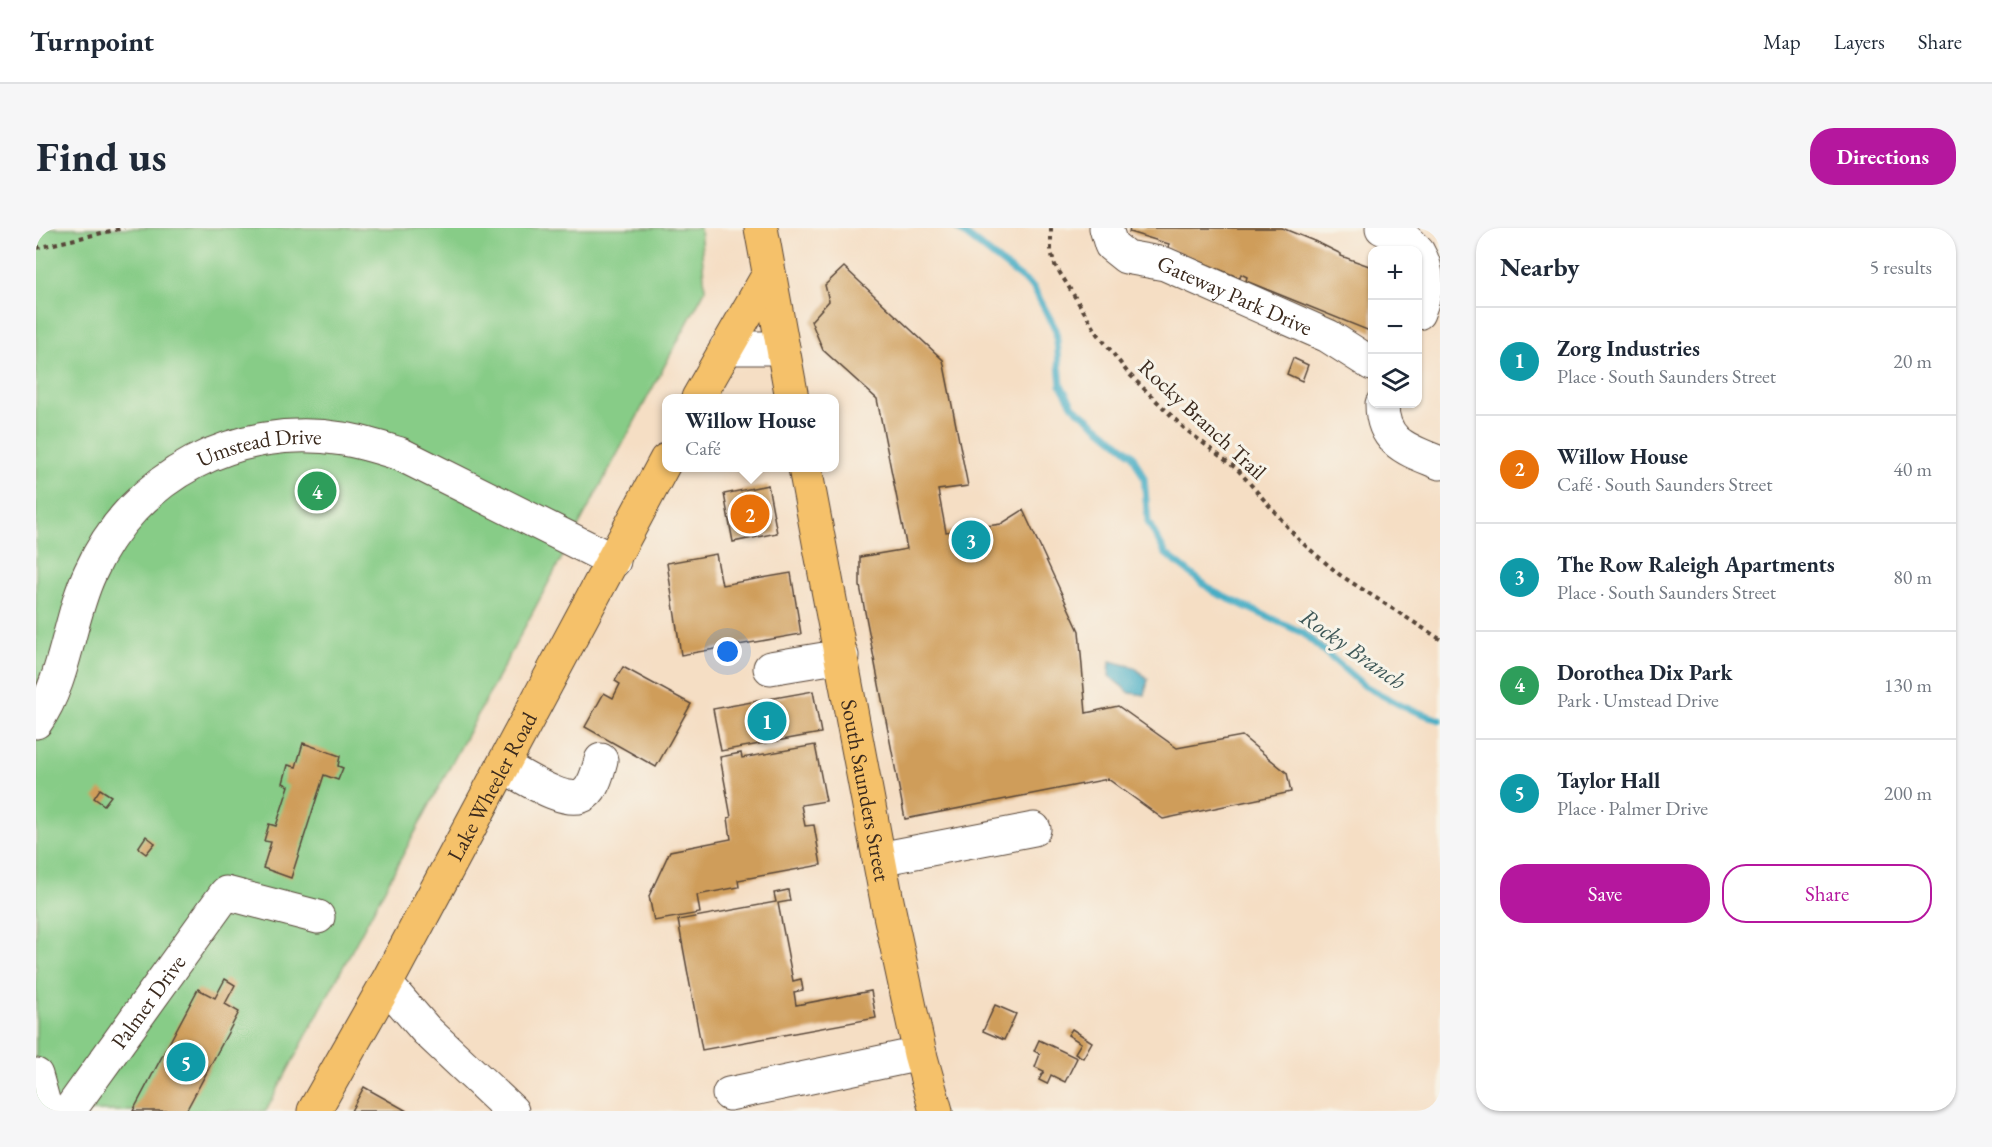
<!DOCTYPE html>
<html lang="en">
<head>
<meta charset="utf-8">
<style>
  body { margin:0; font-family:"EB Garamond",serif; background:#f6f6f7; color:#1f2937 }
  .controls { position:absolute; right:18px; top:18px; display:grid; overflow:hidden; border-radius:12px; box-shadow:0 2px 4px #0004 }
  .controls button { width:54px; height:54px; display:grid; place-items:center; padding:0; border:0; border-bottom:2px solid #e0e1e3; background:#fff; color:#1f2937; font:30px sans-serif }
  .you { position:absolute; left:692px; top:424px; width:21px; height:21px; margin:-15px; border:4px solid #fff; border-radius:50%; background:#1a73e8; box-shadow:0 0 0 9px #1a73e833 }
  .badge { display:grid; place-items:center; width:39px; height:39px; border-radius:50%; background:#b5179e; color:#fff; font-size:20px; font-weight:700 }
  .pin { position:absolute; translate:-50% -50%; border:3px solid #fff; box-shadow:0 2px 6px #0006 }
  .popup { position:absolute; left:626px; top:166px; width:177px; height:78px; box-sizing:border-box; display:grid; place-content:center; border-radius:12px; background:#fff; filter:drop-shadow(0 2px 4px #0005); font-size:20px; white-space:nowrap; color:#747a83 }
  .popup b { font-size:22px; color:#1f2937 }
  .popup::after { content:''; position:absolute; left:50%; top:100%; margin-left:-12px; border:12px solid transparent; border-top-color:#fff }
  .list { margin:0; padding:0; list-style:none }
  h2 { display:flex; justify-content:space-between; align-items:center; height:78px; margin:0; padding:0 24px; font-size:26px }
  h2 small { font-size:20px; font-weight:400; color:#747a83 }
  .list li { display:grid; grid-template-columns:39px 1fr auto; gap:18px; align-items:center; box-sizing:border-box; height:108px; padding:0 24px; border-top:2px solid #e0e1e3 }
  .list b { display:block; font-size:22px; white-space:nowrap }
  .list p { margin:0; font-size:20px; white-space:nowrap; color:#747a83 }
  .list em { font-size:20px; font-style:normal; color:#747a83 }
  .actions { display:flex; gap:12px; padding:18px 24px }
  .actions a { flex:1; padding:14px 0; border:2px solid #b5179e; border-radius:24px; text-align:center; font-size:21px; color:#b5179e }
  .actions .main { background:#b5179e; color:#fff }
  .icon { flex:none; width:33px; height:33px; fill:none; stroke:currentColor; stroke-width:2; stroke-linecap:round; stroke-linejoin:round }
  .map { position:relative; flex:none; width:1404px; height:883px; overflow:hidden; border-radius:24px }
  header { display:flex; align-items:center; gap:36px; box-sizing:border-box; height:84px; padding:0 30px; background:#fff; border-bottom:2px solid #e0e1e3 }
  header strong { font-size:28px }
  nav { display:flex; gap:33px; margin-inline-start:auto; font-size:21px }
  .intro { display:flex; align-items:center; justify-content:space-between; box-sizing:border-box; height:144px; padding:0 36px }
  h1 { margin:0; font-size:42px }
  .button { padding:15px 27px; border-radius:24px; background:#b5179e; color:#fff; font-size:21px; font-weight:700 }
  main { display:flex; gap:36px; padding:0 36px }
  aside { flex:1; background:#fff; border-radius:24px; box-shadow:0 2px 4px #0004 }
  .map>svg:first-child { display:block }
  .green { fill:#87cc87; stroke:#617b52; stroke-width:1.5 }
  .water { fill:#46adc5; stroke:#406c72; stroke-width:1.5 }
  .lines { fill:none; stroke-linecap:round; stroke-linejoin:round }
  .stream { stroke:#46adc5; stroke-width:7 }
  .building { fill:#cf9d5a }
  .minor-casing { stroke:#574537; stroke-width:35 }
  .major-casing { stroke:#574537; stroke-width:35 }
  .path { stroke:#574537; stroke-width:4; stroke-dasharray:4.5 4.5; stroke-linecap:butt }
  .minor { stroke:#fff; stroke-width:33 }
  .major { stroke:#f5c16b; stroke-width:33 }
  .labels { text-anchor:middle; stroke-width:6; stroke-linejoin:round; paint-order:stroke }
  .street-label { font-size:22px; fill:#3b2a1e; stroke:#f7f3e8 }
  .water-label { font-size:24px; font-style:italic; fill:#3f5858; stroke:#f7f3e8 }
</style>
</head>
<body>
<header>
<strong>Turnpoint</strong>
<nav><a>Map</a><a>Layers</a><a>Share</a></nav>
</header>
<div class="intro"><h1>Find us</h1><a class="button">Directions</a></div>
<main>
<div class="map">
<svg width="1404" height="883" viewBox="0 0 1404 883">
  <rect width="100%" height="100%" fill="#f7f3e8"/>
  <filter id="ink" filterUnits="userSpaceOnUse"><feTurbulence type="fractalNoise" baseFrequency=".0167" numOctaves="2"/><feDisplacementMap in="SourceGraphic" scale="12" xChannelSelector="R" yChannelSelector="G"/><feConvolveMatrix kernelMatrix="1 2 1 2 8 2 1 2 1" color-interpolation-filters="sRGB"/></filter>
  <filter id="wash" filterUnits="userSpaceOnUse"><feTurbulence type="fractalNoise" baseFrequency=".008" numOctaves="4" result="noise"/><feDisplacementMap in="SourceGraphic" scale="24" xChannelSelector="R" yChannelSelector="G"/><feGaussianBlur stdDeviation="1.35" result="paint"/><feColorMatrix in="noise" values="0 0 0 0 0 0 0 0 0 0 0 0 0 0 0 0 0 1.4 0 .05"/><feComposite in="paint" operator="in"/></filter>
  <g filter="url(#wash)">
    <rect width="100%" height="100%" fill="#f5dec4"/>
    <path class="green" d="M0,0H664L669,62L230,883H0Z"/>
    <path class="water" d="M1074,433L1098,439L1112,451L1109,467L1094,465L1073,448Z"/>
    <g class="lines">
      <path class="stream" d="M921,0L997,59L1020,102L1025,157L1037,178L1096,226L1108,250L1112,294L1130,326L1178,364L1267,405L1327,457L1368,479L1404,492"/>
    </g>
    <g id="blocks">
      <g class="building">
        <path d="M1094,0H1246L1283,15L1305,26V28L1336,39V104L1210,53L1211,49L1205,46L1204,50L1132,20L1133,16L1093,4Z"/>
        <path d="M808,39L907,132L932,258L902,262L910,304L965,296L987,282L1043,403L1050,485L1082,478L1141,520L1206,508L1251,545L1255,564L1127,591L1072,551L869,591L824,358V329L871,321L841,171L787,122L775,93L793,73L789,57Z"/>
        <path d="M1257,130L1272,137L1266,153L1251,146Z"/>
        <path d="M732,257L741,305L697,314L688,266Z"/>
        <path d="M680,326L686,357L755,345L765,406L645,427L631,335Z"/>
        <path d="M587,439L655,476L620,539L549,499L568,465L577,470L584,456L579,453Z"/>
        <path d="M777,463L785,505L685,523L677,481Z"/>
        <path d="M267,515L304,528L302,538L307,540L302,552L288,547L255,650L227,640L235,614L228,613L233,596L240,598L253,558L247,555L252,537L260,539Z"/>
        <path d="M779,517L790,573L765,577L769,598L778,597L785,637L702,652L703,659L661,667L664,685L618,693L613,668L634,623L695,611L692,590L695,589L684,529L705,525L706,530Z"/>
        <path d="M64,561L75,568L68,577L58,570Z"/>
        <path d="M110,608L119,615L110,626L102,620Z"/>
        <path d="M752,662L754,673L742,675L757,753L765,751L767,762L758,764L760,777L835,763L840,790L666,822L642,692L740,674L738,665Z"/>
        <path d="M189,751L199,757L189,776L203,784L150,883H97L162,761L179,770Z"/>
        <path d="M959,777L980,786L968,812L947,803Z"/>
        <path d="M1036,801L1056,814L1047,830L1039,825L1045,815L1032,807Z"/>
        <path d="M1003,812L1041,830L1029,854L1015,847L1011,856L1003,852L1008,843L999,839L1004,826L998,823Z"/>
        <path d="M328,859L371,883H315Z"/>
      </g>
    </g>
  </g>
  <g filter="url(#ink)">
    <use href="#blocks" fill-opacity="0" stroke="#574537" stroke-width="1.5"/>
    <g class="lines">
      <defs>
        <g id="minor">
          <path id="s1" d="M1070,0L1075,17L1090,29L1129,36L1292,108L1336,136"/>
          <path d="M1346,0L1367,9L1380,22"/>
          <path d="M1382,24C1395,46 1391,62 1382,85"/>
          <path d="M690,120H747"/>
          <path d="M1346,176C1346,216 1373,222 1404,235"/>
          <path d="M734,440L806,428"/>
          <path id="s2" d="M0,494C30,452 32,392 54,345C98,247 201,194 307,211C327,214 345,220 364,226L578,333"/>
          <path d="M467,538C485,547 532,580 549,566C559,558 562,543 565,532"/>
          <path d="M843,631L998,601"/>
          <path d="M350,756L390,802L476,883"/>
          <path d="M0,847L10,883"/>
          <path d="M693,866L884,826"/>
          <path id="s3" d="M33,883L190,665L282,689"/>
        </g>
        <g id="major">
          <path d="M725,0L756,170"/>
          <path d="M662,170L733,46"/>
          <path id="s4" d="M769,240L851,673L884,826L900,883"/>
          <path id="s5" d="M278,883L350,756L630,232"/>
        </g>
      </defs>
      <use href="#minor" class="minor-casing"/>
      <use href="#major" class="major-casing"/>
      <g class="path">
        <path d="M1015,0V24L1019,37L1062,106L1092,145L1149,201L1202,242L1264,313L1304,347L1404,411"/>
        <path d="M0,20L88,0"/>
      </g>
      <use href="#minor" class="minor"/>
      <use href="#major" class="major"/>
    </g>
  </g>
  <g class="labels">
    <g class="street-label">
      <text dy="8" stroke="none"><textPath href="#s1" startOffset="153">Gateway Park Drive</textPath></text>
      <text transform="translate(1167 191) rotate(43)" y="8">Rocky Branch Trail</text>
      <text dy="8" stroke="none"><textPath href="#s2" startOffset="382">Umstead Drive</textPath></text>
      <text dy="8" stroke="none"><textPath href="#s5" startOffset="370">Lake Wheeler Road</textPath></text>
      <text dy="8" stroke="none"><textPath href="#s4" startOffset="328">South Saunders Street</textPath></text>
      <text dy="8" stroke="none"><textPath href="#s3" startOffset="135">Palmer Drive</textPath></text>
    </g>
    <g class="water-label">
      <text transform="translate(1317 421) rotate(35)" y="8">Rocky Branch</text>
    </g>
  </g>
</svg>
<div class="controls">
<button>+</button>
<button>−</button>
<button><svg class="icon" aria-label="layers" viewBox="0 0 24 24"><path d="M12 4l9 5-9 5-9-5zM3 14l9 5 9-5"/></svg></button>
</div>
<div class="you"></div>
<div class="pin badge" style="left:731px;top:493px;background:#0f9aa8">1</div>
<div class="pin badge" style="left:714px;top:286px;background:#e8710a">2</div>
<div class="popup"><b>Willow House</b>Café</div>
<div class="pin badge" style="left:935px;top:312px;background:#0f9aa8">3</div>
<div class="pin badge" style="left:281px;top:263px;background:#2e9e5b">4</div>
<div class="pin badge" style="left:150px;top:834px;background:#0f9aa8">5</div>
</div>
<aside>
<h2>Nearby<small>5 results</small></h2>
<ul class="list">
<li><span class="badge" style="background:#0f9aa8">1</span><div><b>Zorg Industries</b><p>Place · South Saunders Street</p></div><em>20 m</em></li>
<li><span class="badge" style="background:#e8710a">2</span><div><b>Willow House</b><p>Café · South Saunders Street</p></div><em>40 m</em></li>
<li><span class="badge" style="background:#0f9aa8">3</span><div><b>The Row Raleigh Apartments</b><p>Place · South Saunders Street</p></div><em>80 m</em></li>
<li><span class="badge" style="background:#2e9e5b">4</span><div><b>Dorothea Dix Park</b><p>Park · Umstead Drive</p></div><em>130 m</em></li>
<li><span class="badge" style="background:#0f9aa8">5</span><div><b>Taylor Hall</b><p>Place · Palmer Drive</p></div><em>200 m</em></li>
</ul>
<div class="actions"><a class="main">Save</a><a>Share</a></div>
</aside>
</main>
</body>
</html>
